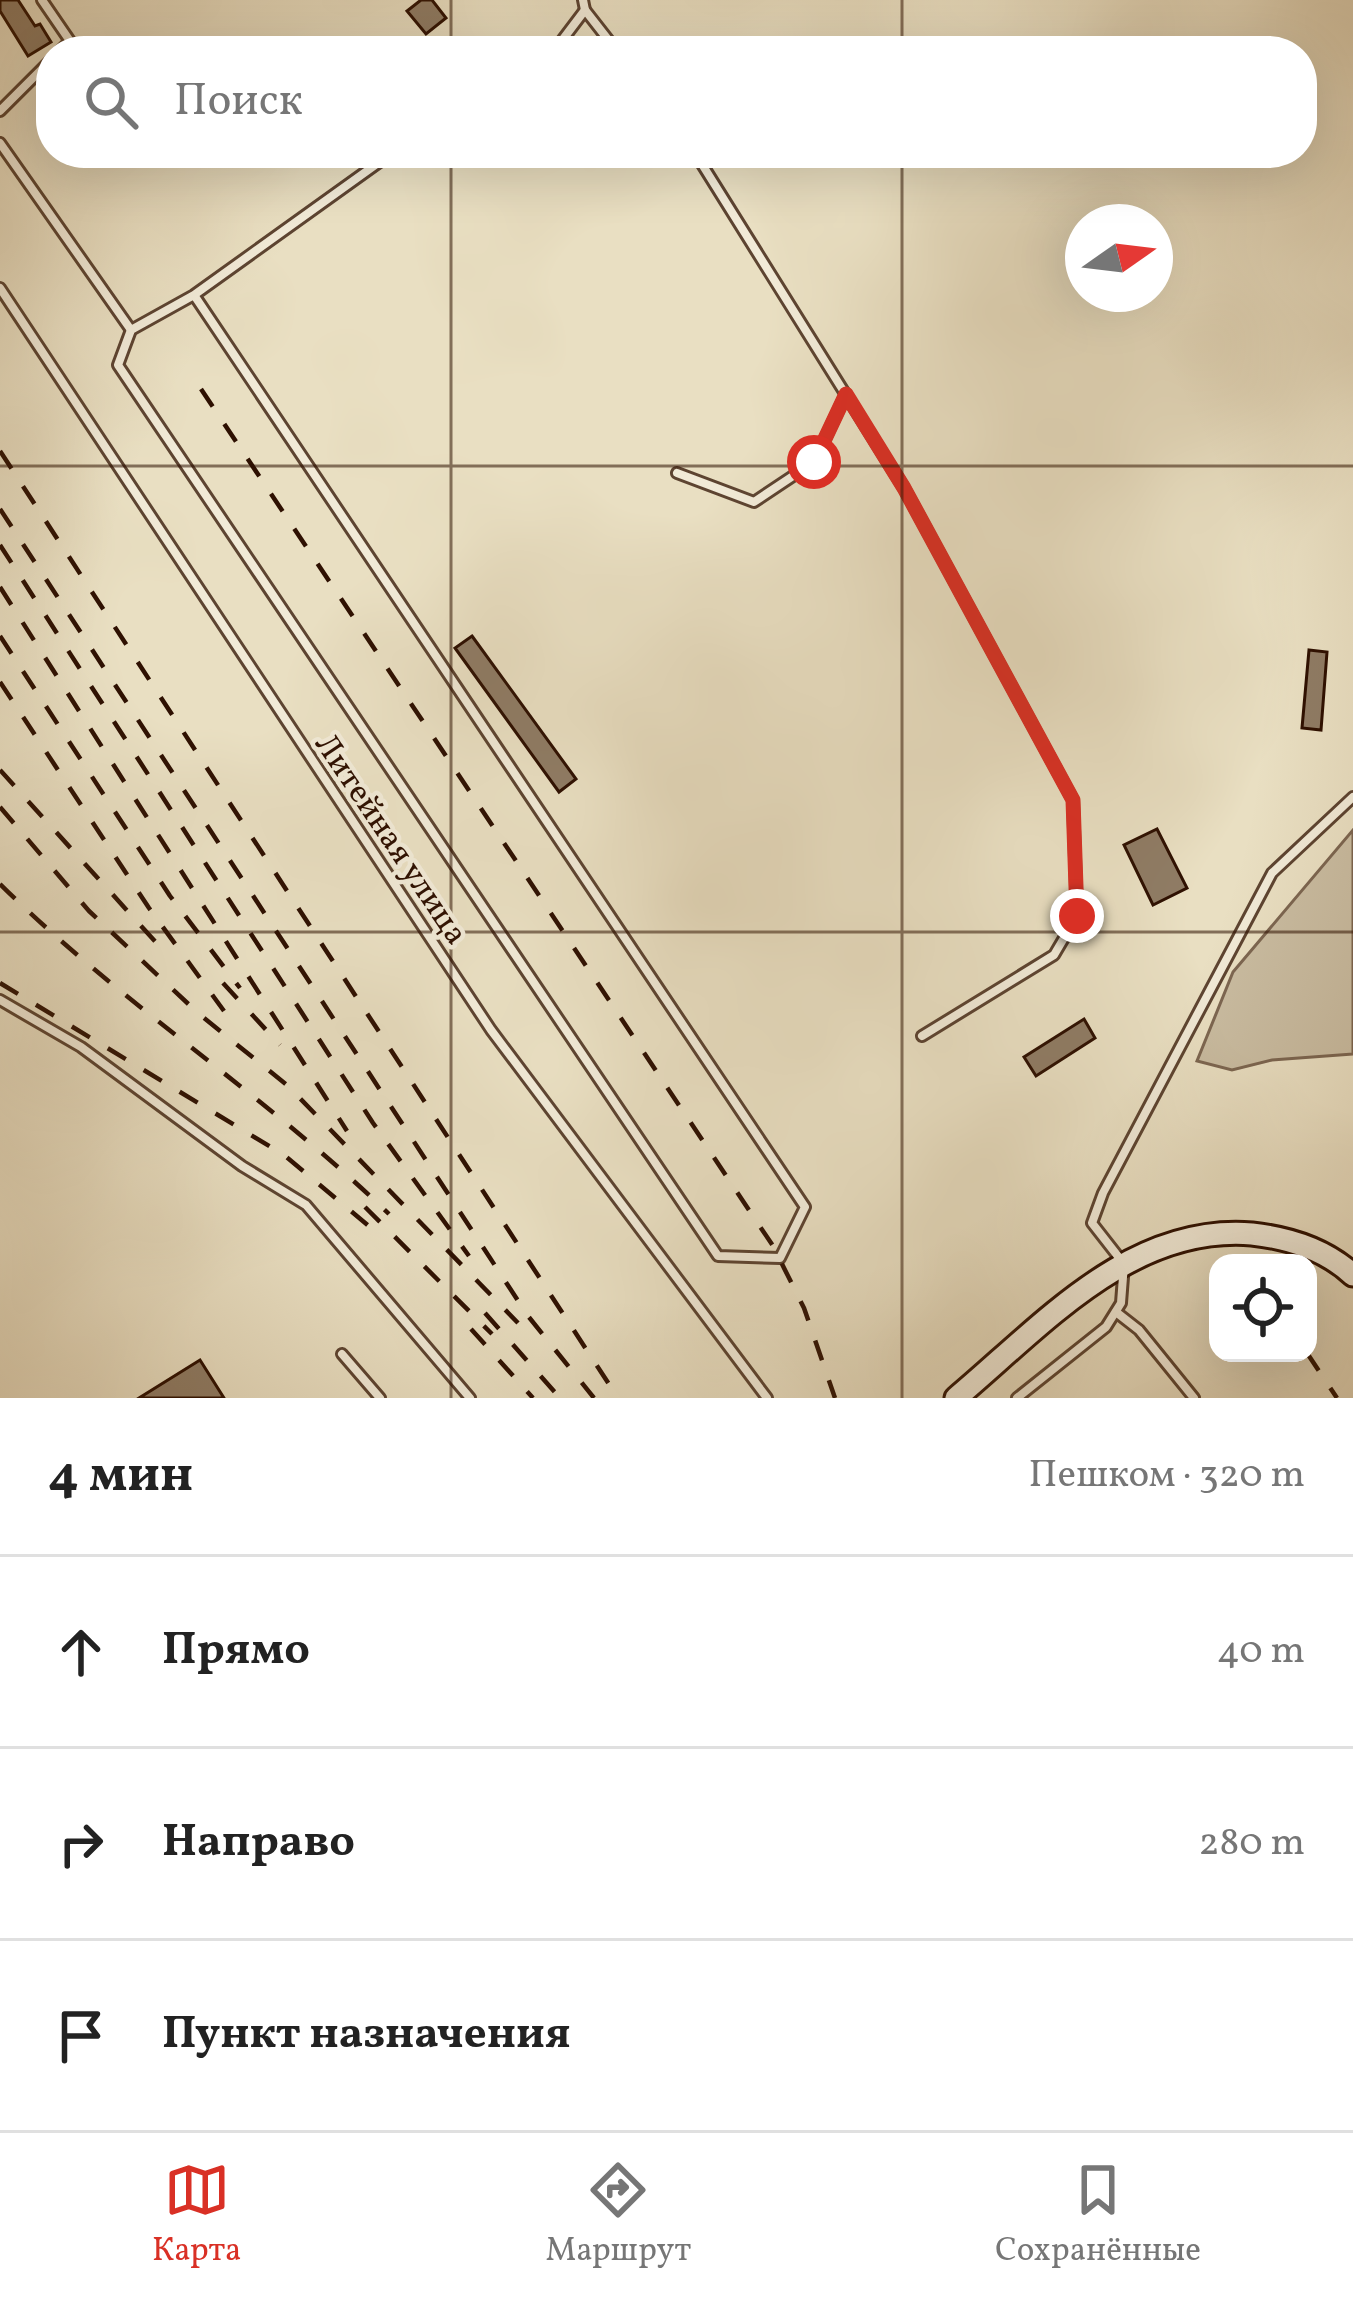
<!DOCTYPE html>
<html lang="ru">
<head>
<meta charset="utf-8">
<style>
  body { margin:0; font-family:Vollkorn,serif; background:#f6f6f6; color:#222 }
  .controls { position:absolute; right:36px; bottom:36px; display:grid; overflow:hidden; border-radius:24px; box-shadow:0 12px 48px #0002 }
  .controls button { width:108px; height:108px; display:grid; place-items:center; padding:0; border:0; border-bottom:3px solid #e0e0e0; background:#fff; color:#222; font:60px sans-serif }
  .compass { position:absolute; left:1065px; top:204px; width:108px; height:108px; border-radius:50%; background:#fff; box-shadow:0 12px 48px #0002; rotate:76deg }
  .stop { position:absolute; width:36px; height:36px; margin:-27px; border:9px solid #d93025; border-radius:50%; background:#fff }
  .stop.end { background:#d93025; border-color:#fff; box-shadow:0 3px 12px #0008 }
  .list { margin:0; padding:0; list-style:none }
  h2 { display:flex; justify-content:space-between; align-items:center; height:156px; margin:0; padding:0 48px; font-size:51px }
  h2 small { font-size:39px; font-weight:400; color:#767676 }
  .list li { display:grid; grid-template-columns:78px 1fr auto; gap:36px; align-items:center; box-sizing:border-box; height:192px; padding:0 48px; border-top:3px solid #e0e0e0 }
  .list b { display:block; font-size:45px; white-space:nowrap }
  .list em { font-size:39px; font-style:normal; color:#767676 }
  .icon { flex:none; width:66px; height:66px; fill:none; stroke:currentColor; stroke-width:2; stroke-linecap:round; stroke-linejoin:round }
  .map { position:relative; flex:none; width:1353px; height:1398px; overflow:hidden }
  .search { position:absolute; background:#fff; box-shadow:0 12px 48px #0002; left:36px; right:36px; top:36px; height:132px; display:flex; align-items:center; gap:30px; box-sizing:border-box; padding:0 42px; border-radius:48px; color:#767676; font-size:45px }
  .sheet { height:732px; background:#fff }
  nav { display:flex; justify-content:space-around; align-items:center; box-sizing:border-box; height:168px; border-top:3px solid #e0e0e0; background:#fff; font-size:33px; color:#767676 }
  nav a { display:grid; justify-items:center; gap:6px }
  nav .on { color:#d93025 }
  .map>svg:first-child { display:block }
  .green { fill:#c9bca1; stroke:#7c6651; stroke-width:3 }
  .building { fill:#8f7c65; stroke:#2e1001; stroke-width:3 }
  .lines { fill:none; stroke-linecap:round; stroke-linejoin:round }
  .lane-casing { stroke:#5d4431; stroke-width:14 }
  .secondary-casing { stroke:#2e1001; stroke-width:27 }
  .lane { stroke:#f1ead7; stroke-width:8 }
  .secondary { stroke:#f1ead7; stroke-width:21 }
  .rail { stroke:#2e1001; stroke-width:4.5; stroke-dasharray:21 21; stroke-linecap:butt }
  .route { stroke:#d93025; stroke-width:15 }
  .grid { fill:none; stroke:#2e1001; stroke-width:3; stroke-opacity:0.55 }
  .labels { text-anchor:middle; stroke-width:9; stroke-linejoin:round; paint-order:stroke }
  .street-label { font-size:33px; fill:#2e1001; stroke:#f1ead7 }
</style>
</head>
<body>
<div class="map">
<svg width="1353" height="1398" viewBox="0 0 1353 1398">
  <rect width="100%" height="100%" fill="#e9dfc2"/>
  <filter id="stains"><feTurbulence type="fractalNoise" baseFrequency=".00167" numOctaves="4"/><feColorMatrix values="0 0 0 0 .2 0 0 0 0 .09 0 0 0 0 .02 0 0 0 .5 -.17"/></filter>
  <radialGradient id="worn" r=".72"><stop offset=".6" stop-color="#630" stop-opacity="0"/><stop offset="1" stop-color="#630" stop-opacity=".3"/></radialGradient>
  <path class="green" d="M1353,830V1054L1272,1060L1232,1070L1197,1061L1233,972Z"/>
  <g class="building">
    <path d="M0,0H18L35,26L40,24L51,42L28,56L0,11Z"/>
    <path d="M421,0H432L446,18L426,34L407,11Z"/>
    <path d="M472,636L576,779L559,792L455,648Z"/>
    <path d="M1309,650L1327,652L1321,730L1302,728Z"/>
    <path d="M1157,829L1187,888L1153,905L1124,845Z"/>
    <path d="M1084,1019L1095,1038L1036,1076L1024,1057Z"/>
    <path d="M200,1360L224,1398H139Z"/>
  </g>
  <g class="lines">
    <defs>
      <g id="lane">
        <path d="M42,0L70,41L60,51"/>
        <path d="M583,0L585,10L617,51"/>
        <path d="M554,51L585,10"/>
        <path d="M0,111L51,60"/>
        <path d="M0,143L131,330"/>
        <path d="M695,153L904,488L1073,800L1077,916L1054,955L922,1036"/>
        <path d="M0,288L491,1030L767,1398"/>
        <path d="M194,295L805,1207L780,1258L718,1256L118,365L131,330L194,295L392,153"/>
        <path d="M677,473L754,502L814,462L846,394"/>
        <path d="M0,1000L81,1047L242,1166L306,1205L470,1398"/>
        <path d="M1116,1312L1139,1330L1194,1398"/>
        <path d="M342,1354L380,1398"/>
        <path d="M1017,1398L1106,1327L1121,1303L1124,1264L1092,1223L1103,1193L1272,873L1353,797"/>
      </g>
      <path id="secondary" d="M956,1398C1042,1326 1130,1224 1252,1234C1289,1238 1326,1250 1353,1275"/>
    </defs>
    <use href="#lane" class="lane-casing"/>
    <use href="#secondary" class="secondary-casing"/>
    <use href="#lane" class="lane"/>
    <use href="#secondary" class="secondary"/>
    <g class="rail">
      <path d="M201,389L773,1246L804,1308L835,1398"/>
      <path d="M0,451L618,1398"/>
      <path d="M0,509L528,1316L594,1398"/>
      <path d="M0,545L373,1123L469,1256"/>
      <path d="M0,587L347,1131"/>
      <path d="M0,636L170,896L240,988"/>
      <path d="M0,682L149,908L224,1011"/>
      <path d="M0,770L161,948"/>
      <path d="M0,807L89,911L198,1013L288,1086L518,1323"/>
      <path d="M0,884C121,1004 266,1095 389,1214"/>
      <path d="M0,983L284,1155L370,1227"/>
      <path d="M223,983L280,1045"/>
      <path d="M365,1207L492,1334"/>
      <path d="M485,1313L560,1398"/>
      <path d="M471,1329L533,1398"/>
      <path d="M1307,1353L1337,1398"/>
    </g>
  </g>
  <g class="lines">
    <path class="route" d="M814,462L846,394L904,488L1073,800L1077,916"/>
  </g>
  <path class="grid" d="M451,0V51M902,0V51M451,153V1398M902,153V1398M0,466H1353M0,932H1353"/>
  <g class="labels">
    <g class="street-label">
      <text transform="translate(393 838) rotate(56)" y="12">Литейная улица</text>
    </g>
  </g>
  <rect width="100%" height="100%" filter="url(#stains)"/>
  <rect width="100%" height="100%" fill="url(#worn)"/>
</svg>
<div class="controls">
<button><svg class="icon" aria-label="locate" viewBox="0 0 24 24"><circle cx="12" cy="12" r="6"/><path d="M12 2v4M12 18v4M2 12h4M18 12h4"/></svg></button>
</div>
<svg class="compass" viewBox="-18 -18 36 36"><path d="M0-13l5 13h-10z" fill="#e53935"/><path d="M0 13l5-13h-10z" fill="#767676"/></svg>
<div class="stop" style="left:814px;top:462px"></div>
<div class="stop end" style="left:1077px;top:916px"></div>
<div class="search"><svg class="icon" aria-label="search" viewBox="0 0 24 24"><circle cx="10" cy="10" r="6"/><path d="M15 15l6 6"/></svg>Поиск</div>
</div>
<section class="sheet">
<h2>4 мин<small>Пешком · 320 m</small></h2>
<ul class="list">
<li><svg class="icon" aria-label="ahead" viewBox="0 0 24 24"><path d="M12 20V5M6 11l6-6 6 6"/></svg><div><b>Прямо</b></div><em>40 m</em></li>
<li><svg class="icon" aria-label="right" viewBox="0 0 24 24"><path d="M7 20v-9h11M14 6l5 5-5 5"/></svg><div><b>Направо</b></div><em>280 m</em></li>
<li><svg class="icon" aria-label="arrive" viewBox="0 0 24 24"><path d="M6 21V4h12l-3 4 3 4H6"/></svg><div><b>Пункт назначения</b></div></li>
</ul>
</section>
<nav>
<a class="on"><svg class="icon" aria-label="map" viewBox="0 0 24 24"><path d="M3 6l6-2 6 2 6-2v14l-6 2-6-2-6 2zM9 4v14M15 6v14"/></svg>Карта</a>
<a><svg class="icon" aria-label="directions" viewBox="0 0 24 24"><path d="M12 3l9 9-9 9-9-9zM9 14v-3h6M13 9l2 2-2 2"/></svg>Маршрут</a>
<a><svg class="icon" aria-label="saved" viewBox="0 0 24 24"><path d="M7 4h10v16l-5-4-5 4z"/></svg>Сохранённые</a>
</nav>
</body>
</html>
